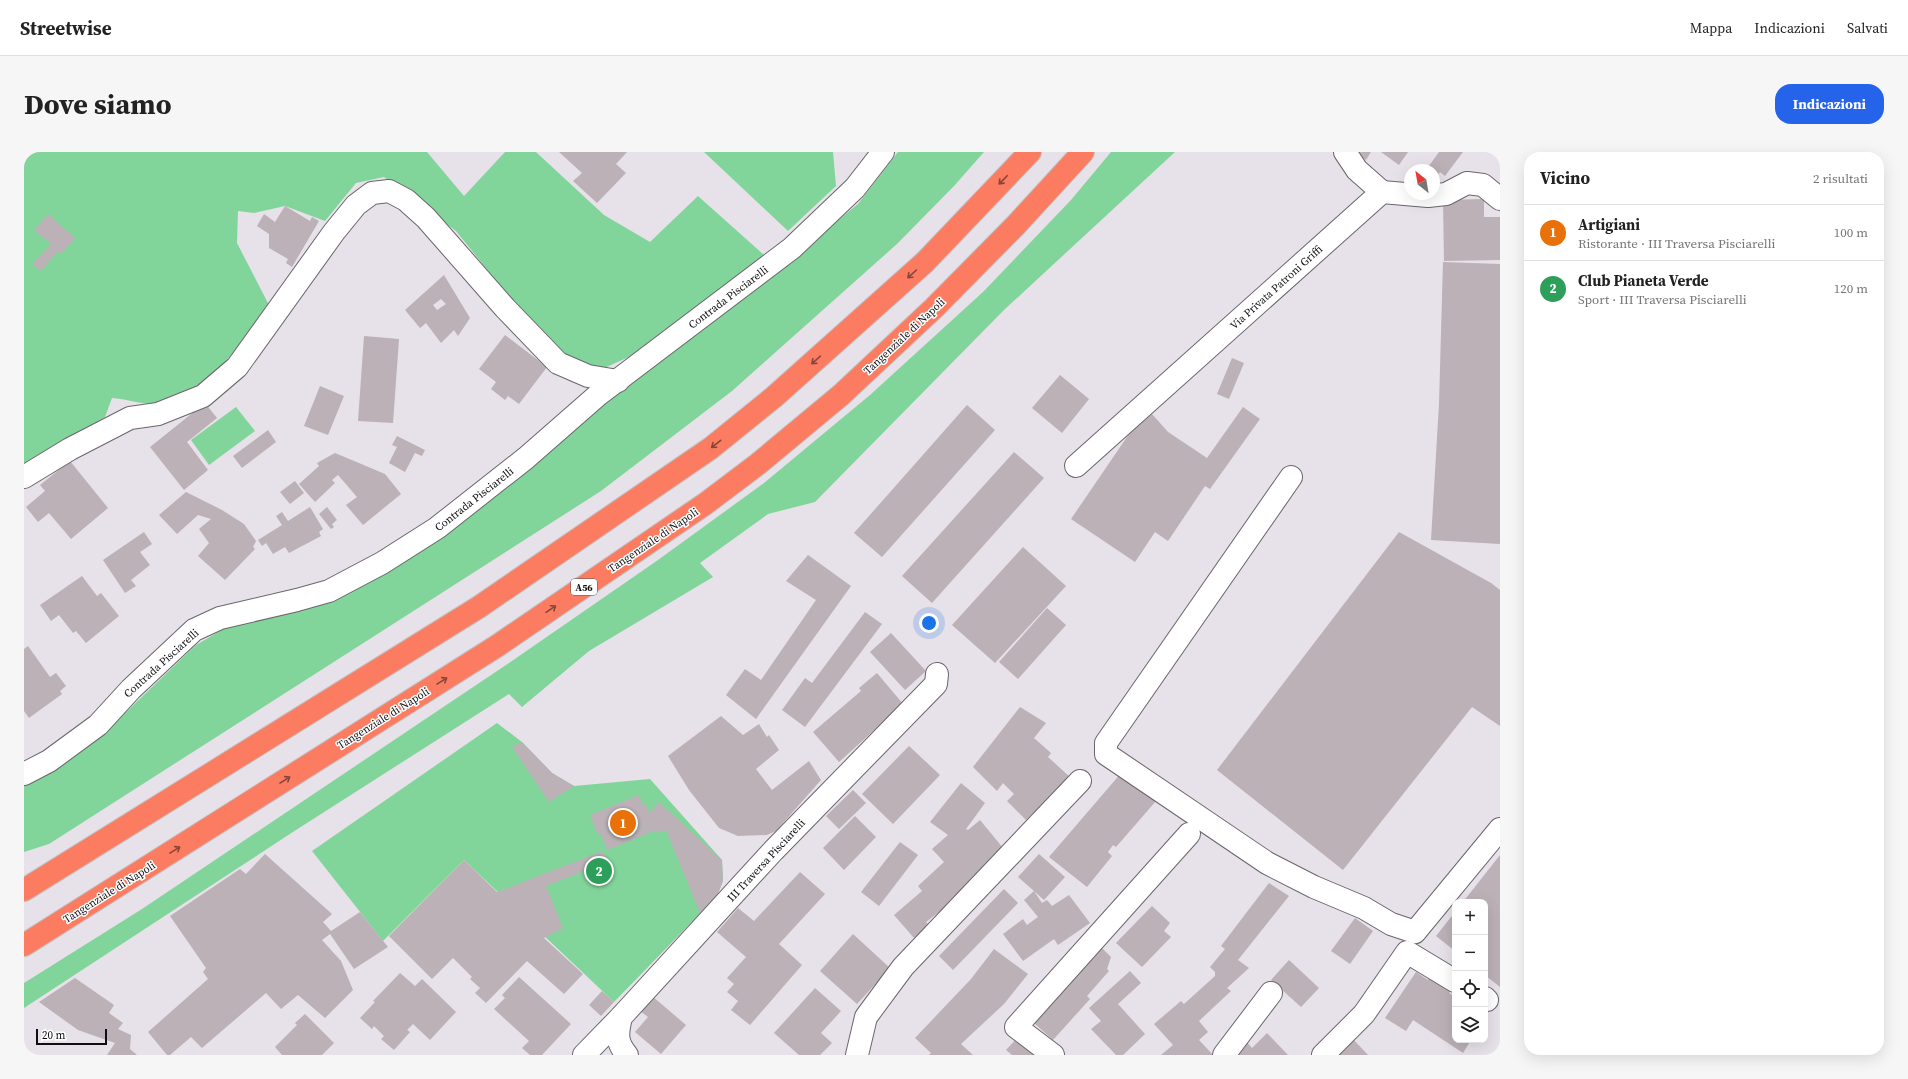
<!DOCTYPE html>
<html lang="it">
<head>
<meta charset="utf-8">
<style>
  body { margin:0; font-family:"Source Serif 4",serif; background:#f6f6f6; color:#222 }
  .controls { position:absolute; right:12px; bottom:12px; display:grid; overflow:hidden; border-radius:8px; box-shadow:0 4px 16px #0002 }
  .controls button { width:36px; height:36px; display:grid; place-items:center; padding:0; border:0; border-bottom:1px solid #e0e0e0; background:#fff; color:#222; font:20px sans-serif }
  .compass { position:absolute; left:1380px; top:12px; width:36px; height:36px; border-radius:50%; background:#fff; box-shadow:0 4px 16px #0002; rotate:329deg }
  .scale { position:absolute; left:12px; bottom:10px; width:71px; box-sizing:border-box; padding-left:4px; border:2px solid #100e11; border-top:0; font-size:11px; line-height:14px; white-space:nowrap; color:#100e11; -webkit-text-stroke:3px #fff; paint-order:stroke }
  .you { position:absolute; left:905px; top:471px; width:14px; height:14px; margin:-10px; border:3px solid #fff; border-radius:50%; background:#1a73e8; box-shadow:0 0 0 6px #1a73e833 }
  .badge { display:grid; place-items:center; width:26px; height:26px; border-radius:50%; background:#2563eb; color:#fff; font-size:13px; font-weight:700 }
  .pin { position:absolute; translate:-50% -50%; border:2px solid #fff; box-shadow:0 1px 4px #0006 }
  .list { margin:0; padding:0; list-style:none }
  h2 { display:flex; justify-content:space-between; align-items:center; height:52px; margin:0; padding:0 16px; font-size:17px }
  h2 small { font-size:13px; font-weight:400; color:#767676 }
  .list li { display:grid; grid-template-columns:26px 1fr auto; gap:12px; align-items:center; box-sizing:border-box; height:56px; padding:0 16px; border-top:1px solid #e0e0e0 }
  .list b { display:block; font-size:15px; white-space:nowrap }
  .list p { margin:0; font-size:13px; white-space:nowrap; color:#767676 }
  .list em { font-size:13px; font-style:normal; color:#767676 }
  .icon { flex:none; width:22px; height:22px; fill:none; stroke:currentColor; stroke-width:2; stroke-linecap:round; stroke-linejoin:round }
  .map { position:relative; flex:none; width:1476px; height:903px; overflow:hidden; border-radius:16px }
  header { display:flex; align-items:center; gap:24px; box-sizing:border-box; height:56px; padding:0 20px; background:#fff; border-bottom:1px solid #e0e0e0 }
  header strong { font-size:19px }
  nav { display:flex; gap:22px; margin-inline-start:auto; font-size:14px }
  .intro { display:flex; align-items:center; justify-content:space-between; box-sizing:border-box; height:96px; padding:0 24px }
  h1 { margin:0; font-size:28px }
  .button { padding:10px 18px; border-radius:16px; background:#2563eb; color:#fff; font-size:14px; font-weight:700 }
  main { display:flex; gap:24px; padding:0 24px }
  aside { flex:1; background:#fff; border-radius:16px; box-shadow:0 4px 16px #0002 }
  .map>svg:first-child { display:block }
  .green { fill:#82d59a }
  .building { fill:#bbb1b7; fill-rule:evenodd }
  .lines { fill:none; stroke-linecap:round; stroke-linejoin:round }
  .minor-casing { stroke:#6b656d; stroke-width:24 }
  .highway-casing { stroke:#c1c0c1; stroke-width:24 }
  .minor { stroke:#fff; stroke-width:22 }
  .highway { stroke:#fc7c61; stroke-width:22 }
  .oneway { stroke:#864539 }
  .labels { text-anchor:middle; stroke-width:3; stroke-linejoin:round; paint-order:stroke }
  .shield { fill:#fff; stroke:#585658; stroke-width:1 }
  .shield-label { font-size:10px; font-weight:bold; fill:#100e11 }
  .street-label { font-size:11px; fill:#100e11; stroke:#fff }
</style>
</head>
<body>
<header>
<strong>Streetwise</strong>
<nav><a>Mappa</a><a>Indicazioni</a><a>Salvati</a></nav>
</header>
<div class="intro"><h1>Dove siamo</h1><a class="button">Indicazioni</a></div>
<main>
<div class="map">
<svg width="1476" height="903" viewBox="0 0 1476 903">
  <rect width="100%" height="100%" fill="#e7e1e9"/>
  <g class="green">
    <path d="M0,0H403L440,44L481,0H512L580,63L626,90L674,44L740,103L609,203L576,218L544,206L522,186L481,140L432,79L360,25L332,31L301,69L261,54L230,61L214,59L213,91L246,155C217,190 182,245 134,252C122,253 101,247 88,246L81,265L0,316Z"/>
    <path d="M680,0H809L812,34L764,79Z"/>
    <path d="M874,0H960L930,34L873,92L708,239L577,339L25,692L0,700V633L78,583L172,493L210,471L359,421L452,360L563,266L732,134L834,52Z"/>
    <path d="M1087,0H1151L980,158L791,350L744,362L676,411L689,425L565,499L498,555L485,542L272,678L0,856V831L118,757L485,511L634,408L740,331L846,243L959,140L1047,48Z"/>
    <path d="M212,255L231,279L185,313L167,288Z"/>
    <path d="M473,571L498,590L528,621L550,634L626,627L698,708L699,729L693,744L590,850L440,708L359,789L288,699Z"/>
  </g>
  <g class="building">
    <path d="M535,0H603L592,12L602,21L573,51L549,29L558,21Z"/>
    <path d="M1333,0H1347L1342,8L1332,1Z"/>
    <path d="M1357,0H1384L1375,13Z"/>
    <path d="M1415,0H1439L1421,24L1416,20L1410,28V18H1402Z"/>
    <path d="M1460,47V65H1476V108L1420,109L1419,48Z"/>
    <path d="M261,54L286,69L288,65L295,69L268,115L262,111L264,107L245,96V82L233,74L240,62L251,70Z"/>
    <path d="M24,62L51,86L37,102L34,99L17,119L8,112L27,92L10,78Z"/>
    <path d="M1419,110L1476,112V392L1407,388L1415,252Z"/>
    <path d="M420,123L446,166L434,184L430,178L417,191L402,171L396,176L381,158ZM417,147L422,152L413,158L409,153Z"/>
    <path d="M481,183L523,215L495,252L484,244L481,248L467,237L472,230L455,217Z"/>
    <path d="M340,184L375,187L369,271L334,269Z"/>
    <path d="M1208,206L1220,211L1205,247L1193,242Z"/>
    <path d="M1036,223L1065,247L1038,281L1008,256Z"/>
    <path d="M296,234L320,244L304,283L280,274Z"/>
    <path d="M181,251L193,266L163,290L184,318L160,338L126,295Z"/>
    <path d="M943,253L971,278L858,405L830,381Z"/>
    <path d="M1219,255L1236,267L1186,337L1181,334L1144,389L1131,380L1111,410L1047,367L1105,282L1128,262L1144,280L1183,306Z"/>
    <path d="M244,278L252,290L218,316L209,304Z"/>
    <path d="M373,284L401,298L398,304L391,301L381,320L365,311L373,295L368,293Z"/>
    <path d="M990,300L1020,326L908,451L878,424Z"/>
    <path d="M311,301L361,322L377,342L339,373L322,353L333,345L314,323L308,328L311,331L291,350L275,332L295,314L293,311Z"/>
    <path d="M46,309L84,356L47,387L25,361L14,370L2,355L21,339L16,333Z"/>
    <path d="M271,329L280,341L266,352L256,340Z"/>
    <path d="M162,340L198,358L220,372L232,389L229,395L231,397L201,428L174,404L185,391L175,377L187,367L174,363L153,382L135,363Z"/>
    <path d="M286,355L299,377L295,380L297,384L265,401L261,395L249,402L242,391L238,394L234,388L258,373L252,364L258,360L264,369Z"/>
    <path d="M303,355L313,368L308,372L310,375L307,377L295,362Z"/>
    <path d="M120,380L128,392L116,400L126,413L107,428L112,434L101,441L79,408Z"/>
    <path d="M1375,380L1467,431L1476,438V574L1448,555L1319,718L1193,618Z"/>
    <path d="M999,395L1042,434L971,511L928,473Z"/>
    <path d="M784,403L827,434L732,567L702,543L721,517L737,528L792,448L762,429Z"/>
    <path d="M58,424L73,444L77,441L95,464L62,491L52,479L49,481L35,463L27,469L16,453Z"/>
    <path d="M1023,456L1042,473L994,527L975,510Z"/>
    <path d="M841,460L858,472L781,575L758,558L781,526L788,531Z"/>
    <path d="M867,481L902,519L881,538L846,500Z"/>
    <path d="M4,494L26,525L32,521L42,534L36,539L38,542L5,566L0,559V497Z"/>
    <path d="M853,521L879,552L815,610L789,580L837,539L835,536Z"/>
    <path d="M996,555L1022,571L1010,586L1027,601L1024,605L1047,626L1015,665L1010,660L1002,668L983,649L990,642L979,631L973,639L949,615Z"/>
    <path d="M697,564L719,583L735,572L743,585L745,583L755,598L732,617L748,638L785,609L797,628L752,679L743,683L714,684L695,676L665,638L644,604Z"/>
    <path d="M498,590L528,621L550,634L525,650L488,595Z"/>
    <path d="M885,594L916,623L869,672L838,642Z"/>
    <path d="M1098,620L1132,649L1092,695L1089,693L1084,700L1088,704L1063,735L1025,705Z"/>
    <path d="M937,631L961,651L942,677L944,678L956,668L984,702L918,761L916,759L902,770L905,773L890,786L870,763L898,739L894,734L920,710L908,697L924,683L906,670Z"/>
    <path d="M829,638L842,651L815,677L802,664Z"/>
    <path d="M615,643L619,653L622,652L625,661L635,650L698,708L699,729L693,744L676,761L642,678L633,681L632,678L583,698L577,682L574,683L566,663Z"/>
    <path d="M831,664L852,685L820,718L799,696Z"/>
    <path d="M876,690L894,703L855,754L837,740Z"/>
    <path d="M579,699L584,710L522,734L539,776L520,786L559,822L540,842L503,809L462,851L451,841L456,836L446,827L448,825L429,806L408,827L365,784L440,708L473,740Z"/>
    <path d="M241,702L308,762L299,770L307,779L336,760L364,795L330,817L306,782L298,788L317,809L329,838L301,866L274,843L257,857L242,841L178,896L167,885L146,903H143L124,880L184,827L179,820L182,816L146,764L216,717L222,722Z"/>
    <path d="M1015,702L1041,725L1020,748L1010,739L1018,751L1023,748L1028,754L1045,743L1066,771L1034,793L1030,787L999,809L979,782L999,767L1003,773L1014,765L1000,748L1010,739L994,725Z"/>
    <path d="M1476,703V835L1461,823V750H1439Z"/>
    <path d="M776,720L801,742L755,792L778,813L726,873L707,858L714,849L703,840L710,832L703,826L722,805L693,780L714,756L730,769Z"/>
    <path d="M1245,731L1265,744L1214,808L1225,816L1203,836L1207,839L1175,869L1184,880L1175,888L1189,903H1137L1149,893L1130,872L1157,849L1160,852L1191,824V820L1186,815L1201,797L1197,794Z"/>
    <path d="M980,737L994,751L929,818L915,804Z"/>
    <path d="M1128,754L1146,771L1140,779L1147,785L1118,815L1092,791Z"/>
    <path d="M1431,760V799L1412,784Z"/>
    <path d="M1331,766L1349,779L1326,812L1307,799Z"/>
    <path d="M829,782L866,816L833,852L796,819Z"/>
    <path d="M1075,793L1087,805L1083,817L1085,819L1063,844L1066,847L1029,888L1010,871Z"/>
    <path d="M970,797L1004,822L980,852L937,892L949,903H905L907,901L891,886L947,827Z"/>
    <path d="M1265,808L1295,836L1277,855L1247,828Z"/>
    <path d="M1106,819L1117,831L1094,852L1121,882L1099,903H1092L1067,877L1077,869L1065,856Z"/>
    <path d="M1392,820L1404,828L1406,825L1427,839L1425,841L1431,845V888H1447L1439,901L1389,868L1382,879L1361,866Z"/>
    <path d="M376,821L391,834L398,827L432,860L406,888L389,872L383,878L386,880L370,898L357,887L360,884L350,874L348,877L336,866L351,850L349,849Z"/>
    <path d="M495,825L547,872L518,903H506L498,896L505,889L470,857L481,846L478,843Z"/>
    <path d="M51,826L90,853L85,861L99,871L94,877L107,883L106,897L113,903H83L91,891L54,878L15,850Z"/>
    <path d="M791,836L817,859L797,881L808,891L796,903H775L750,881Z"/>
    <path d="M578,839L590,850L577,864L565,853Z"/>
    <path d="M628,844L662,873L637,902L611,880L624,865L616,859Z"/>
    <path d="M281,862L310,891L298,903H258L251,895L273,873L271,871Z"/>
    <path d="M1243,881L1264,903H1212L1222,889L1228,896Z"/>
    <path d="M997,882L1024,903H988L982,898Z"/>
    <path d="M1326,884L1344,903H1306Z"/>
  </g>
  <g class="lines">
    <defs>
      <g id="minor">
        <path d="M1321,0L1333,18L1358,40"/>
        <path d="M1052,314L1358,40L1404,44L1422,42L1443,31L1459,33L1476,47"/>
        <path d="M0,325L46,297L106,266L134,262L179,244L213,215L310,80L332,53L348,41L365,39L382,48L402,66L481,156L534,211L564,224L594,229"/>
        <path d="M1267,325L1082,591V602L1243,711L1290,735L1340,756L1367,772L1391,780L1476,677"/>
        <path d="M0,622L25,609L74,573L107,537L170,478L196,466L273,448L305,439L358,411L413,376L502,306L574,243L768,96L831,36L859,0"/>
        <path d="M1461,846L1463,848"/>
        <path d="M560,903L597,865"/>
        <path d="M603,903C592,890 593,882 597,865L749,699L912,532L913,522"/>
        <path d="M833,903L842,865L879,815L1056,629"/>
        <path d="M1029,903L992,875L1165,682"/>
        <path d="M1200,903L1247,841"/>
        <path d="M1299,903L1340,862L1383,800L1431,829"/>
      </g>
      <g id="highway">
        <path d="M0,738L455,455L687,296L750,245L901,110L1006,0"/>
        <path d="M0,793L473,494L681,352L734,312L817,243L910,156L992,73L1059,0"/>
      </g>
    </defs>
    <use href="#minor" class="minor-casing"/>
    <use href="#highway" class="highway-casing"/>
    <use href="#minor" class="minor"/>
    <use href="#highway" class="highway"/>
  </g>
  <defs><path id="oneway-shaft" d="M-6 0H5M1.5-3L5.5 0L1.5 3" fill="none" stroke-width="1.6" stroke-linecap="round" stroke-linejoin="round"/></defs>
  <g class="oneway">
    <use href="#oneway-shaft" transform="translate(979 28) rotate(134)"/>
    <use href="#oneway-shaft" transform="translate(888 122) rotate(138)"/>
    <use href="#oneway-shaft" transform="translate(792 208) rotate(138)"/>
    <use href="#oneway-shaft" transform="translate(692 292) rotate(142)"/>
    <use href="#oneway-shaft" transform="translate(527 457) rotate(-34)"/>
    <use href="#oneway-shaft" transform="translate(418 529) rotate(-32)"/>
    <use href="#oneway-shaft" transform="translate(261 628) rotate(-32)"/>
    <use href="#oneway-shaft" transform="translate(151 698) rotate(-32)"/>
  </g>
  <g class="labels">
    <rect class="shield" x="547" y="427" width="26" height="16" rx="3"/>
    <g class="shield-label">
      <text x="560" y="439">A56</text>
    </g>
    <g class="street-label">
      <text transform="translate(1252 135) rotate(-42)" y="4">Via Privata Patroni Griffi</text>
      <text transform="translate(704 145) rotate(-37)" y="4">Contrada Pisciarelli</text>
      <text transform="translate(880 184) rotate(-43)" y="4">Tangenziale di Napoli</text>
      <text transform="translate(450 347) rotate(-38)" y="4">Contrada Pisciarelli</text>
      <text transform="translate(629 388) rotate(-34)" y="4">Tangenziale di Napoli</text>
      <text transform="translate(137 511) rotate(-42)" y="4">Contrada Pisciarelli</text>
      <text transform="translate(359 566) rotate(-32)" y="4">Tangenziale di Napoli</text>
      <text transform="translate(742 708) rotate(-47)" y="4">III Traversa Pisciarelli</text>
      <text transform="translate(85 740) rotate(-32)" y="4">Tangenziale di Napoli</text>
    </g>
  </g>
</svg>
<div class="controls">
<button>+</button>
<button>−</button>
<button><svg class="icon" aria-label="locate" viewBox="0 0 24 24"><circle cx="12" cy="12" r="6"/><path d="M12 2v4M12 18v4M2 12h4M18 12h4"/></svg></button>
<button><svg class="icon" aria-label="layers" viewBox="0 0 24 24"><path d="M12 4l9 5-9 5-9-5zM3 14l9 5 9-5"/></svg></button>
</div>
<svg class="compass" viewBox="-18 -18 36 36"><path d="M0-13l5 13h-10z" fill="#e53935"/><path d="M0 13l5-13h-10z" fill="#767676"/></svg>
<div class="scale">20 m</div>
<div class="you"></div>
<div class="pin badge" style="left:599px;top:671px;background:#e8710a">1</div>
<div class="pin badge" style="left:575px;top:719px;background:#2e9e5b">2</div>
</div>
<aside>
<h2>Vicino<small>2 risultati</small></h2>
<ul class="list">
<li><span class="badge" style="background:#e8710a">1</span><div><b>Artigiani</b><p>Ristorante · III Traversa Pisciarelli</p></div><em>100 m</em></li>
<li><span class="badge" style="background:#2e9e5b">2</span><div><b>Club Pianeta Verde</b><p>Sport · III Traversa Pisciarelli</p></div><em>120 m</em></li>
</ul>
</aside>
</main>
</body>
</html>
